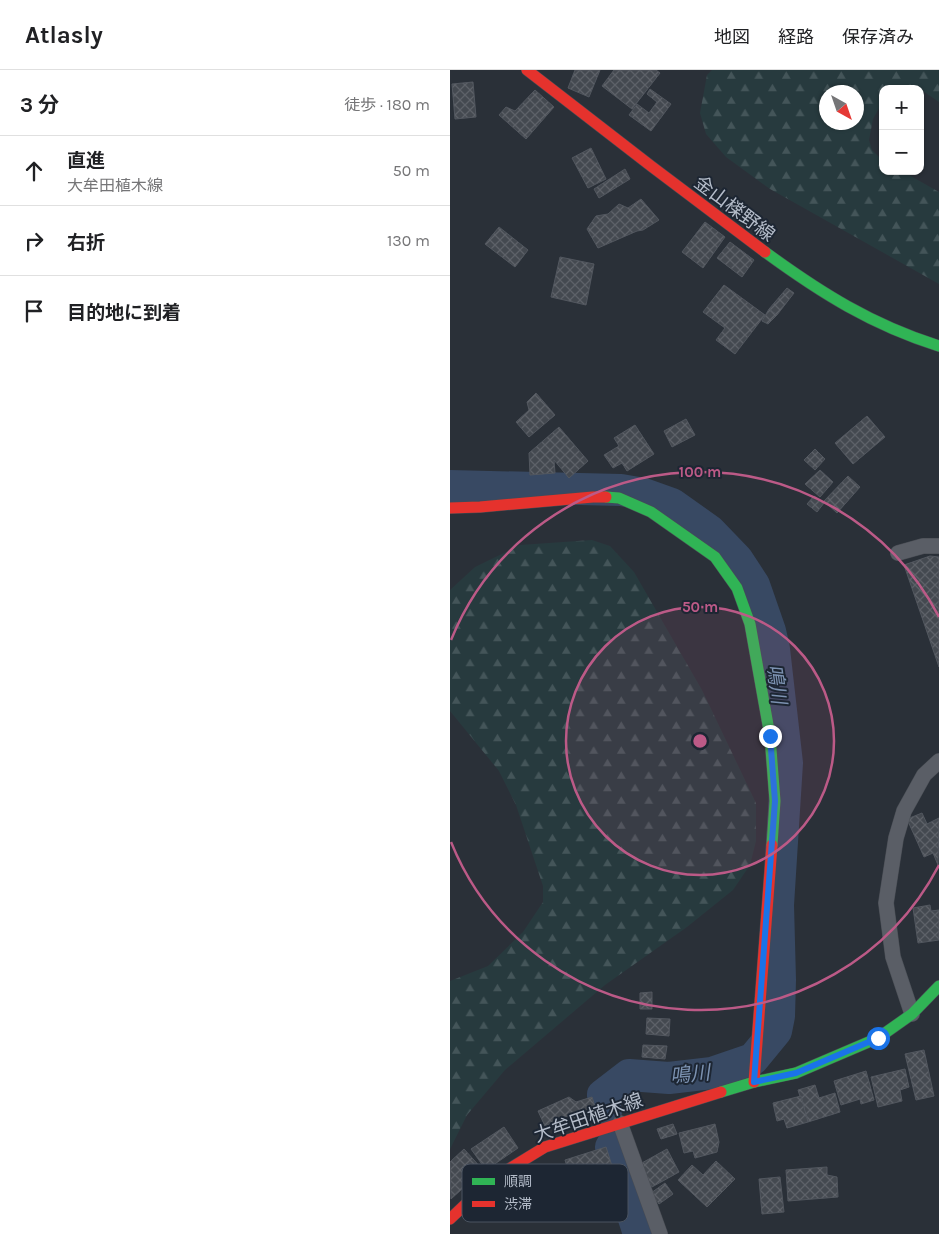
<!DOCTYPE html>
<html lang="ja">
<head>
<meta charset="utf-8">
<style>
  body { margin:0; font-family:Karla,"Noto Sans JP",sans-serif; background:#f2f2f2; color:#202124 }
  .controls { position:absolute; right:15px; top:15px; display:grid; overflow:hidden; border-radius:10px; box-shadow:0 1px 4px #0004 }
  .controls button { width:45px; height:45px; display:grid; place-items:center; padding:0; border:0; border-bottom:1px solid #e0e0e0; background:#fff; color:#202124; font:25px sans-serif }
  .compass { position:absolute; left:369px; top:15px; width:45px; height:45px; border-radius:50%; background:#fff; box-shadow:0 1px 4px #0004; rotate:140deg }
  .stop { position:absolute; width:15px; height:15px; margin:-11px; border:4px solid #1a73e8; border-radius:50%; background:#fff }
  .stop.end { background:#1a73e8; border-color:#fff; box-shadow:0 1px 5px #0008 }
  .list { margin:0; padding:0; list-style:none }
  h2 { display:flex; justify-content:space-between; align-items:center; height:65px; margin:0; padding:0 20px; font-size:21px }
  h2 small { font-size:16px; font-weight:400; color:#757577 }
  .list li { display:grid; grid-template-columns:32px 1fr auto; gap:15px; align-items:center; box-sizing:border-box; height:70px; padding:0 20px; border-top:1px solid #e0e0e0 }
  .list b { display:block; font-size:19px; white-space:nowrap }
  .list p { margin:0; font-size:16px; white-space:nowrap; color:#757577 }
  .list em { font-size:16px; font-style:normal; color:#757577 }
  .icon { flex:none; width:28px; height:28px; fill:none; stroke:currentColor; stroke-width:2; stroke-linecap:round; stroke-linejoin:round }
  .map { position:relative; flex:none; width:489px; height:1164px; overflow:hidden }
  header { display:flex; align-items:center; gap:30px; box-sizing:border-box; height:70px; padding:0 25px; background:#fff; border-bottom:1px solid #e0e0e0 }
  header strong { font-size:24px }
  nav { display:flex; gap:28px; margin-inline-start:auto; font-size:18px }
  main { display:flex }
  aside { flex:1; background:#fff }
  .map>svg:first-child { display:block }
  .forest { fill:url(#forest-firs); fill-rule:evenodd }
  .lines { fill:none; stroke-linecap:round; stroke-linejoin:round }
  .river { stroke:#384963; stroke-width:32 }
  .building { fill:url(#building-cross-hatch); stroke:#52575f }
  .street-casing { stroke:#484c53; stroke-width:16 }
  .fast-casing { stroke:#484c53; stroke-width:12 }
  .jam-casing { stroke:#484c53; stroke-width:12 }
  .street { stroke:#5a5e66; stroke-width:15 }
  .fast { stroke:#30b455; stroke-width:11 }
  .jam { stroke:#e5322d; stroke-width:11 }
  .route { stroke:#1a73e8; stroke-width:6 }
  .ring { fill:none; stroke:#bc5a87; stroke-width:2.5 }
  .labels { text-anchor:middle; stroke-width:4; stroke-linejoin:round; paint-order:stroke }
  .street-label { font-size:19px; fill:#b4bcc9; stroke:#1d2633 }
  .water-label { font-size:20px; font-style:italic; fill:#7c92b1; stroke:#1d2633 }
  .key { fill:#1d2633; stroke:#4a5360; stroke-width:1 }
  .key-label { font-size:14px; fill:#b4bcc9 }
  .centre { fill:#bc5a87; stroke:#1d2633; stroke-width:2.5 }
  .ring-label { font-size:15px; text-anchor:middle; font-weight:bold; fill:#bc5a87; stroke:#1d2633; stroke-width:4; stroke-linejoin:round; paint-order:stroke }
</style>
</head>
<body>
<header>
<strong>Atlasly</strong>
<nav><a>地図</a><a>経路</a><a>保存済み</a></nav>
</header>
<main>
<aside>
<h2>3 分<small>徒歩 · 180 m</small></h2>
<ul class="list">
<li><svg class="icon" aria-label="ahead" viewBox="0 0 24 24"><path d="M12 20V5M6 11l6-6 6 6"/></svg><div><b>直進</b><p>大牟田植木線</p></div><em>50 m</em></li>
<li><svg class="icon" aria-label="right" viewBox="0 0 24 24"><path d="M7 20v-9h11M14 6l5 5-5 5"/></svg><div><b>右折</b></div><em>130 m</em></li>
<li><svg class="icon" aria-label="arrive" viewBox="0 0 24 24"><path d="M6 21V4h12l-3 4 3 4H6"/></svg><div><b>目的地に到着</b></div></li>
</ul>
</aside>
<div class="map">
<svg width="489" height="1164" viewBox="0 0 489 1164">
  <defs>
    <pattern id="forest-firs" width="22" height="20" patternUnits="userSpaceOnUse" patternTransform="scale(1.25)"><rect width="22" height="20" fill="#273a3e"/><path d="M5 1l3.5 6h-7zM16 11l3.5 6h-7z" fill="#445559"/></pattern>
    <pattern id="building-cross-hatch" width="8" height="8" patternUnits="userSpaceOnUse" patternTransform="scale(1.25)"><rect width="8" height="8" fill="#444950"/><path d="M0 0l8 8M0 8l8-8" fill="none" stroke="#5d6168"/></pattern>
  </defs>
  <rect width="100%" height="100%" fill="#2a3038"/>
  <g class="forest">
    <path d="M262,0H489V32L470,19L456,15L447,19H433V31L423,49L419,70L422,80L433,91V101H452L489,122V214L320,119L276,87L256,64L250,43L257,5ZM377,22H407V52H377Z"/>
    <path d="M142,470L160,476L184,502L252,620L306,733V771L300,795L283,820L237,857L155,915L55,1000L17,1045L0,1079V911L38,896L73,862L93,832V816L66,735L49,701L0,641V520L25,497L70,475Z"/>
  </g>
  <g class="lines">
    <g class="river">
      <path d="M0,416L171,420L194,424L222,434L260,461L287,489L304,515L320,561L324,579L337,693L328,835L330,910L329,946L326,961L303,989L262,1003L219,1008L179,1005L153,1025L156,1042"/>
      <path d="M161,1077L189,1164"/>
    </g>
  </g>
  <g class="building">
    <path d="M125,0H150L139,27L118,18Z"/>
    <path d="M164,0H206L210,3L182,39L152,16Z"/>
    <path d="M23,12L26,47L5,49L2,14Z"/>
    <path d="M200,19L221,34L201,61L179,45L187,34L199,43L207,32L197,24Z"/>
    <path d="M85,20L104,37L76,69L49,45L56,37L65,41Z"/>
    <path d="M141,78L156,109L138,118L122,88Z"/>
    <path d="M175,99L180,109L149,128L144,119Z"/>
    <path d="M191,129L209,150L193,160L187,161L148,178L137,159L146,146L158,144L169,134L178,138Z"/>
    <path d="M255,152L275,167L253,198L232,182Z"/>
    <path d="M49,157L78,180L65,197L35,174Z"/>
    <path d="M280,172L304,190L292,207L267,188Z"/>
    <path d="M110,187L144,194L136,235L101,227Z"/>
    <path d="M274,215L315,245L285,284L266,270L275,258L253,242Z"/>
    <path d="M337,218L344,223L327,245L319,239Z"/>
    <path d="M319,239L327,245L318,254L312,251Z"/>
    <path d="M86,323L105,345L79,367L66,352L79,340L77,332Z"/>
    <path d="M417,346L435,367L403,394L385,373Z"/>
    <path d="M236,349L245,365L222,377L214,361Z"/>
    <path d="M185,355L204,384L177,401L172,393L163,398L154,385L169,376L164,368Z"/>
    <path d="M109,357L138,391L119,408L104,390L105,403L80,405L79,383Z"/>
    <path d="M365,379L375,389L365,400L354,390Z"/>
    <path d="M370,400L383,412L370,427L355,414Z"/>
    <path d="M398,406L410,417L387,443L374,431Z"/>
    <path d="M364,426L374,433L367,442L357,434Z"/>
    <path d="M480,486L489,487V597L454,495Z"/>
    <path d="M472,743L477,754L489,748L488,795L483,783L474,787L457,749Z"/>
    <path d="M480,835L481,841L489,840V870L468,873L463,838Z"/>
    <path d="M202,922V939H190V923Z"/>
    <path d="M197,948L220,949L219,966L196,964Z"/>
    <path d="M193,975L217,976L215,989L192,987Z"/>
    <path d="M474,980L484,1026L466,1030L455,984Z"/>
    <path d="M455,999L459,1017L450,1020L452,1031L428,1037L421,1007Z"/>
    <path d="M416,1001L424,1030L411,1034L410,1029L391,1035L384,1011Z"/>
    <path d="M365,1015L369,1028L385,1023L390,1042L358,1052L348,1020Z"/>
    <path d="M351,1026L358,1052L337,1058L334,1049L327,1051L323,1033Z"/>
    <path d="M119,1027L126,1032L142,1027L147,1043L126,1050L118,1046L95,1056L88,1041Z"/>
    <path d="M223,1054L227,1064L211,1069L207,1059Z"/>
    <path d="M265,1054L269,1072L267,1082L245,1088L243,1081L234,1083L229,1063Z"/>
    <path d="M54,1057L68,1078L36,1100L21,1079Z"/>
    <path d="M156,1077L169,1118L130,1130L126,1118L146,1111L143,1103L121,1110L115,1090Z"/>
    <path d="M14,1079L33,1100L1,1129L0,1092Z"/>
    <path d="M217,1079L229,1102L202,1117L190,1094Z"/>
    <path d="M266,1091L285,1109L257,1137L228,1110L242,1095L253,1105Z"/>
    <path d="M377,1097V1105L387,1107L388,1127L338,1131L336,1100Z"/>
    <path d="M330,1107L334,1142L312,1144L309,1109Z"/>
    <path d="M215,1113L223,1124L209,1134L201,1123Z"/>
  </g>
  <g class="lines">
    <defs>
      <g id="street">
        <path d="M448,483L473,476H489"/>
        <path d="M462,944L443,887L436,833L446,768L454,741L474,705L489,691"/>
        <path d="M170,1053L210,1164"/>
      </g>
      <g id="fast">
        <path d="M315,182C371,223 422,255 489,276"/>
        <path d="M156,427L169,428L201,442L265,487L287,518L300,554L320,666L325,731L322,775"/>
        <path d="M271,1022L304,1012L346,1003L428,968L462,944L489,916"/>
      </g>
      <g id="jam">
        <path d="M77,0L201,96L315,182"/>
        <path d="M0,438L30,437L143,427H156"/>
        <path d="M304,1012L322,775"/>
        <path d="M0,1149L41,1110L95,1077L271,1022"/>
      </g>
    </defs>
    <use href="#street" class="street-casing"/>
    <use href="#fast" class="fast-casing"/>
    <use href="#jam" class="jam-casing"/>
    <use href="#street" class="street"/>
    <use href="#fast" class="fast"/>
    <use href="#jam" class="jam"/>
  </g>
  <g class="lines">
    <path class="route" d="M320,666L325,731L304,1012L346,1003L428,968"/>
  </g>
  <circle cx="250" cy="671" r="134" fill="#bc5a87" fill-opacity=".12"/>
  <g class="ring">
    <circle cx="250" cy="671" r="134"/>
    <path d="M489 795A269 269 0 0 1 1 772M1 570A269 269 0 0 1 489 547"/>
  </g>
  <g class="labels">
    <g class="street-label">
      <text transform="translate(285 138) rotate(37)" y="7">金山檪野線</text>
      <text transform="translate(138 1047) rotate(-19)" y="7">大牟田植木線</text>
    </g>
    <g class="water-label">
      <text transform="translate(327 614) rotate(82)" y="7">鳴川</text>
      <text transform="translate(240 1004) rotate(-6)" y="7">鳴川</text>
    </g>
  </g>
  <rect x="12" y="1094" width="166" height="58" rx="8" class="key"/>
  <rect x="22" y="1108" width="23" height="7" fill="#30b455"/>
  <rect x="22" y="1131" width="23" height="6" fill="#e5322d"/>
  <g class="key-label">
    <text x="54" y="1116">順調</text>
    <text x="54" y="1139">渋滞</text>
  </g>
  <circle cx="250" cy="671" r="8" class="centre"/>
  <g class="ring-label">
    <text x="250" y="407">100 m</text>
    <text x="250" y="542">50 m</text>
  </g>
</svg>
<div class="controls">
<button>+</button>
<button>−</button>
</div>
<svg class="compass" viewBox="-18 -18 36 36"><path d="M0-13l5 13h-10z" fill="#e53935"/><path d="M0 13l5-13h-10z" fill="#757577"/></svg>
<div class="stop" style="left:428px;top:968px"></div>
<div class="stop end" style="left:320px;top:666px"></div>
</div>
</main>
</body>
</html>
